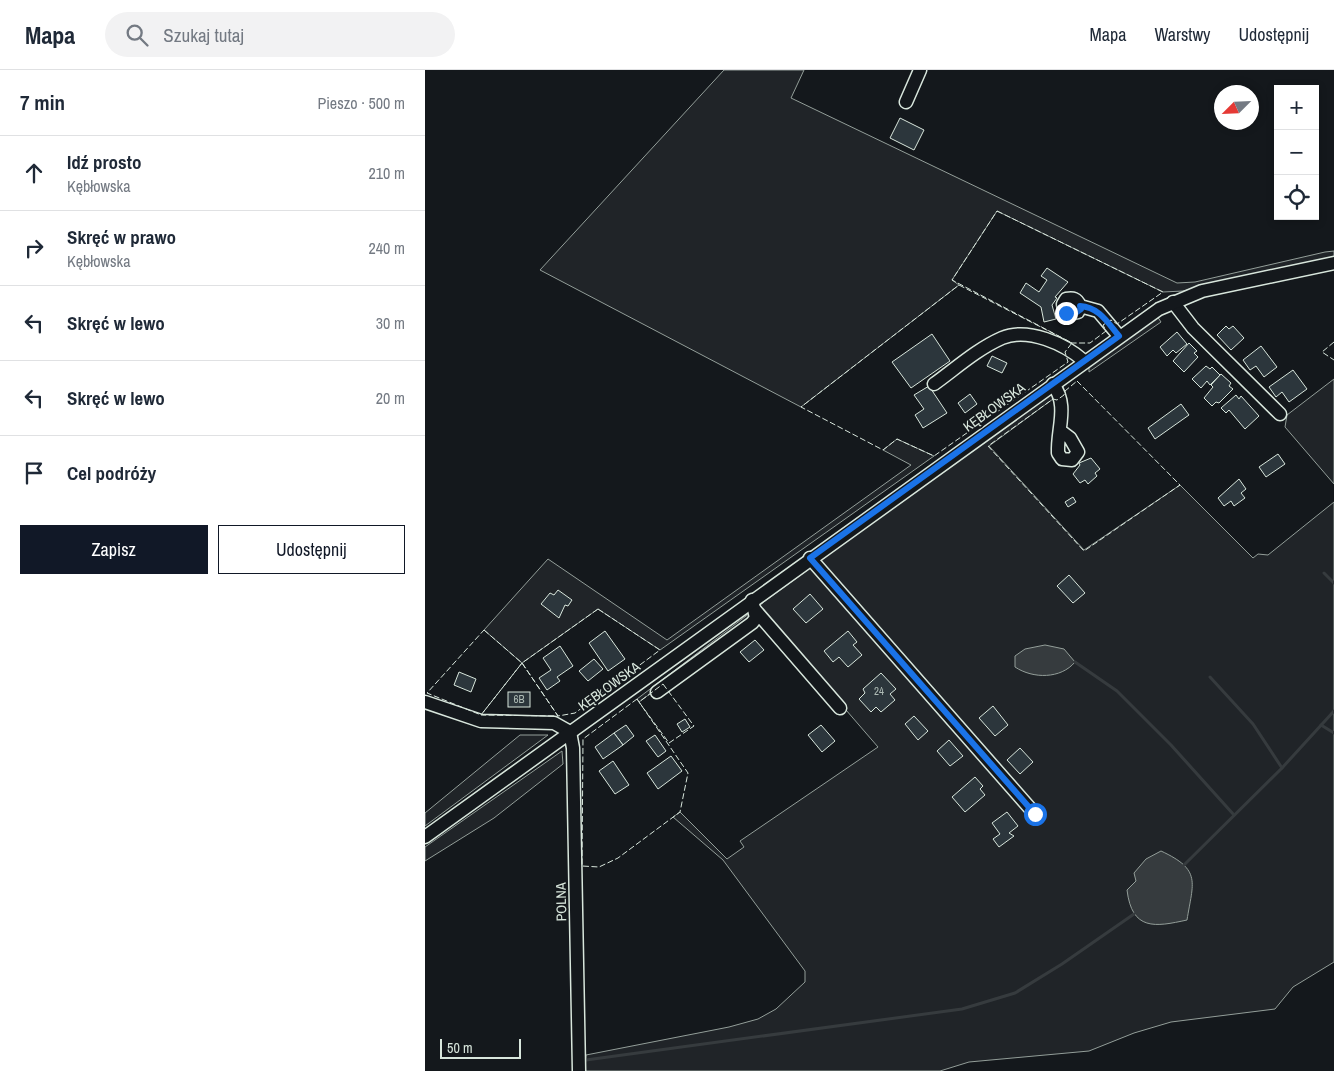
<!DOCTYPE html>
<html lang="pl">
<head>
<meta charset="utf-8">
<style>
  body { margin:0; font-family:"Archivo Narrow",sans-serif; background:#f2f2f3; color:#1f2937 }
  .controls { position:absolute; right:15px; top:15px; display:grid; overflow:hidden; border-radius:0px; box-shadow:0 2px 8px #0003 }
  .controls button { width:45px; height:45px; display:grid; place-items:center; padding:0; border:0; border-bottom:1px solid #e0e1e3; background:#fff; color:#1f2937; font:25px sans-serif }
  .compass { position:absolute; left:789px; top:15px; width:45px; height:45px; border-radius:50%; background:#fff; box-shadow:0 2px 8px #0003; rotate:246deg }
  .scale { position:absolute; left:15px; bottom:12px; width:81px; box-sizing:border-box; padding-left:5px; border:2px solid #d8e6dc; border-top:0; font-size:14px; line-height:18px; white-space:nowrap; color:#d8e6dc; -webkit-text-stroke:4px #14181c; paint-order:stroke }
  .stop { position:absolute; width:15px; height:15px; margin:-11px; border:4px solid #1a73e8; border-radius:50%; background:#fff }
  .stop.end { background:#1a73e8; border-color:#fff; box-shadow:0 1px 5px #0008 }
  .list { margin:0; padding:0; list-style:none }
  h2 { display:flex; justify-content:space-between; align-items:center; height:65px; margin:0; padding:0 20px; font-size:21px }
  h2 small { font-size:16px; font-weight:400; color:#747a83 }
  .list li { display:grid; grid-template-columns:32px 1fr auto; gap:15px; align-items:center; box-sizing:border-box; height:75px; padding:0 20px; border-top:1px solid #e0e1e3 }
  .list b { display:block; font-size:19px; white-space:nowrap }
  .list p { margin:0; font-size:16px; white-space:nowrap; color:#747a83 }
  .list em { font-size:16px; font-style:normal; color:#747a83 }
  .actions { display:flex; gap:10px; padding:15px 20px }
  .actions a { flex:1; padding:11px 0; border:1px solid #111827; border-radius:0px; text-align:center; font-size:18px; color:#111827 }
  .actions .main { background:#111827; color:#fff }
  .icon { flex:none; width:28px; height:28px; fill:none; stroke:currentColor; stroke-width:2; stroke-linecap:round; stroke-linejoin:round }
  .map { position:relative; flex:none; width:909px; height:1001px; overflow:hidden }
  header { display:flex; align-items:center; gap:30px; box-sizing:border-box; height:70px; padding:0 25px; background:#fff; border-bottom:1px solid #e0e1e3 }
  header strong { font-size:24px }
  nav { display:flex; gap:28px; margin-inline-start:auto; font-size:18px }
  .search { width:350px; height:45px; background:#f2f2f3; display:flex; align-items:center; gap:12px; box-sizing:border-box; padding:0 18px; border-radius:28px; color:#747a83; font-size:19px }
  main { display:flex }
  aside { flex:1; background:#fff }
  .map>svg:first-child { display:block }
  .green { fill:#202428; stroke:#939e99 }
  .water { fill:#363b3e; stroke:#939e99 }
  .lines { fill:none; stroke-linecap:round; stroke-linejoin:round }
  .stream { stroke:#363b3e; stroke-width:3 }
  .building { fill:#2c363c; stroke:#d8e6dc }
  .minor-casing { stroke:#d8e6dc; stroke-width:15 }
  .minor { stroke:#14181c; stroke-width:12 }
  .fence { stroke:#d8e6dc; stroke-width:1; stroke-dasharray:6 2.5; stroke-linecap:butt }
  .route { stroke:#1a73e8; stroke-width:6 }
  .labels { text-anchor:middle; stroke-width:4; stroke-linejoin:round; paint-order:stroke }
  .number-label { font-size:11px; fill:#adbab4 }
  .street-label { font-size:14px; fill:#d8e6dc; stroke:#14181c }
</style>
</head>
<body>
<header>
<strong>Mapa</strong>
<div class="search"><svg class="icon" aria-label="search" viewBox="0 0 24 24"><circle cx="10" cy="10" r="6"/><path d="M15 15l6 6"/></svg>Szukaj tutaj</div>
<nav><a>Mapa</a><a>Warstwy</a><a>Udostępnij</a></nav>
</header>
<main>
<aside>
<h2>7 min<small>Pieszo · 500 m</small></h2>
<ul class="list">
<li><svg class="icon" aria-label="ahead" viewBox="0 0 24 24"><path d="M12 20V5M6 11l6-6 6 6"/></svg><div><b>Idź prosto</b><p>Kębłowska</p></div><em>210 m</em></li>
<li><svg class="icon" aria-label="right" viewBox="0 0 24 24"><path d="M7 20v-9h11M14 6l5 5-5 5"/></svg><div><b>Skręć w prawo</b><p>Kębłowska</p></div><em>240 m</em></li>
<li><svg class="icon" aria-label="left" viewBox="0 0 24 24"><path d="M17 20v-9H6M10 6l-5 5 5 5"/></svg><div><b>Skręć w lewo</b></div><em>30 m</em></li>
<li><svg class="icon" aria-label="left" viewBox="0 0 24 24"><path d="M17 20v-9H6M10 6l-5 5 5 5"/></svg><div><b>Skręć w lewo</b></div><em>20 m</em></li>
<li><svg class="icon" aria-label="arrive" viewBox="0 0 24 24"><path d="M6 21V4h12l-3 4 3 4H6"/></svg><div><b>Cel podróży</b></div></li>
</ul>
<div class="actions"><a class="main">Zapisz</a><a>Udostępnij</a></div>
</aside>
<div class="map">
<svg width="909" height="1001" viewBox="0 0 909 1001">
  <rect width="100%" height="100%" fill="#14181c"/>
  <g class="green">
    <path d="M299,0H379L366,28L752,213L770,212L900,182L909,181V187L758,221L738,222L572,141L527,210L534,215L376,337L115,200Z"/>
    <path d="M732,246L736,252L664,302V298L670,291Z"/>
    <path d="M909,309V414L860,357L862,345Z"/>
    <path d="M626,322L632,330L628,329L564,376L659,480L755,415L828,488L833,484L843,485L909,432V892L868,917L850,939L746,952L709,963L664,981L544,992L515,1001H160L161,985L304,957L333,949L351,939L380,912V901L298,790L248,747L255,742L302,789L319,777L315,771L453,677L332,537Z"/>
    <path d="M472,369L509,386L235,580L173,539L97,593L59,560L123,489L242,570L486,395L458,380Z"/>
    <path d="M325,543L326,549L214,632L212,629Z"/>
    <path d="M95,665H123L0,756V743Z"/>
    <path d="M137,681L138,694L69,748L0,791V777Z"/>
  </g>
  <g class="water">
    <path d="M620,575L639,579L650,592C636,609 608,609 590,597V586L600,579Z"/>
    <path d="M736,781C777,800 768,812 762,850C730,857 707,861 702,820L711,811L709,803L721,789Z"/>
  </g>
  <g class="lines">
    <g class="stream">
      <path d="M899,503L909,513"/>
      <path d="M650,592L692,621L746,675L809,745"/>
      <path d="M785,607L828,654L857,698"/>
      <path d="M896,655L909,663"/>
      <path d="M759,795L857,698L909,641"/>
      <path d="M161,990L537,939L590,923L637,894L709,844"/>
    </g>
  </g>
  <g class="building">
    <path d="M475,48L499,60L489,80L465,68Z"/>
    <path d="M622,198L643,212L630,227L632,228L627,235L631,249L619,252L616,237L595,223L601,213L614,222L622,210L616,206Z"/>
    <path d="M801,256L804,259L808,256L819,268L806,280L792,265Z"/>
    <path d="M752,262L762,274L751,283L748,280L742,286L735,277Z"/>
    <path d="M507,264L525,291L486,318L467,292Z"/>
    <path d="M764,273L772,281L769,283L773,287L759,302L748,291Z"/>
    <path d="M836,276L852,297L839,307L831,296L825,300L818,290Z"/>
    <path d="M567,286L582,293L577,303L562,296Z"/>
    <path d="M781,296L785,299L787,297L795,305L785,315L782,311L776,318L767,309Z"/>
    <path d="M868,300L882,319L864,332L857,322L851,327L844,317Z"/>
    <path d="M796,304L806,313L804,316L808,319L794,333L791,332L787,336L779,328L788,317L786,315Z"/>
    <path d="M504,316L522,343L498,358L490,345L499,339L489,325Z"/>
    <path d="M545,324L552,334L540,343L533,333Z"/>
    <path d="M811,325L814,329L816,326L834,346L820,359L804,340L801,343L796,338Z"/>
    <path d="M756,334L764,345L730,369L723,358Z"/>
    <path d="M853,384L860,394L841,407L834,397Z"/>
    <path d="M666,388L675,399L670,403L672,406L663,414L660,410L655,413L648,404L655,395L654,393Z"/>
    <path d="M814,409L821,419L816,423L820,428L809,436L806,431L799,436L793,428Z"/>
    <path d="M648,427L651,432L643,437L640,432Z"/>
    <path d="M644,505L660,523L648,533L632,516Z"/>
    <path d="M133,520L147,530L143,536L140,535L134,548L116,534L125,523L129,525Z"/>
    <path d="M385,524L398,539L381,553L368,539Z"/>
    <path d="M180,561L200,589L183,601L164,573Z"/>
    <path d="M423,561L432,572L428,575L437,585L423,597L414,587L408,592L399,581Z"/>
    <path d="M330,570L339,580L324,592L315,582Z"/>
    <path d="M135,576L148,596L132,607L135,611L122,620L114,608L126,600L118,588Z"/>
    <path d="M169,589L178,599L163,611L154,601Z"/>
    <path d="M34,602L51,609L46,622L29,615Z"/>
    <path d="M456,603L471,619L465,624L470,630L456,642L451,637L446,642L434,629L440,623L438,619Z"/>
    <rect x="83" y="622" width="22" height="15"/>
    <path d="M568,636L583,655L570,666L554,648Z"/>
    <path d="M489,646L503,661L493,670L480,654Z"/>
    <path d="M260,649L265,657L257,662L252,654Z"/>
    <path d="M201,655L209,666L198,675L189,663Z"/>
    <path d="M396,655L410,671L397,682L383,665Z"/>
    <path d="M189,663L198,675L178,689L170,677Z"/>
    <path d="M230,665L241,681L233,687L221,671Z"/>
    <path d="M524,670L538,686L525,696L512,681Z"/>
    <path d="M595,678L608,692L595,704L582,690Z"/>
    <path d="M246,686L257,701L233,719L222,703Z"/>
    <path d="M188,691L204,715L190,724L174,701Z"/>
    <path d="M550,707L558,716L555,719L560,725L540,742L527,727Z"/>
    <path d="M582,742L593,756L584,763L589,766L574,777L568,769L575,764L567,753Z"/>
  </g>
  <g class="lines">
    <defs>
      <g id="minor">
        <path d="M481,32L495,0"/>
        <path d="M748,232L768,258L855,344"/>
        <path d="M655,236L653,242L645,244L639,240L638,234L641,229C648,228 652,228 655,236L673,241L694,266"/>
        <path d="M509,314C530,299 552,279 577,268C603,257 640,274 659,291"/>
        <path d="M628,314C644,336 632,358 633,383L637,389L647,390L653,382L645,368L637,362"/>
        <path d="M385,488L610,744"/>
        <path d="M330,540L415,638"/>
        <path d="M232,622L327,553L331,548L327,530"/>
        <path d="M0,632L56,651L129,653L145,662L148,678L154,1001"/>
        <path d="M0,767L734,239L777,221L909,193"/>
      </g>
    </defs>
    <use href="#minor" class="minor-casing"/>
    <use href="#minor" class="minor"/>
    <g class="fence">
      <path d="M572,141L738,222L692,254L686,250L678,255L681,261L665,273H647L527,210Z"/>
      <path d="M534,215L647,273L640,282L643,292L509,386L472,369L458,380L376,337Z"/>
      <path d="M909,272L897,282L909,290"/>
      <path d="M652,311L755,415L659,481L563,376L628,329L632,330L639,325L640,321Z"/>
      <path d="M173,539L235,580L150,643L133,646L97,593Z"/>
      <path d="M59,560L97,593L56,645L2,623Z"/>
      <path d="M97,593L133,646L56,645Z"/>
      <path d="M238,614L269,656L244,673L214,632Z"/>
      <path d="M212,629L263,703L255,742L193,788L174,797L157,796L158,669Z"/>
    </g>
  </g>
  <g class="lines">
    <path class="route" d="M610,744L385,488L694,266C683,253 674,237 655,236L656,239L649,244L641,243"/>
  </g>
  <g class="labels">
    <g class="number-label">
      <text x="454" y="625">24</text>
      <text x="94" y="633">6B</text>
    </g>
    <g class="street-label">
      <text transform="translate(569 337) rotate(-36)" y="5">KĘBŁOWSKA</text>
      <text transform="translate(184 616) rotate(-36)" y="5">KĘBŁOWSKA</text>
      <text transform="translate(136 832) rotate(-91)" y="5">POLNA</text>
    </g>
  </g>
</svg>
<div class="controls">
<button>+</button>
<button>−</button>
<button><svg class="icon" aria-label="locate" viewBox="0 0 24 24"><circle cx="12" cy="12" r="6"/><path d="M12 2v4M12 18v4M2 12h4M18 12h4"/></svg></button>
</div>
<svg class="compass" viewBox="-18 -18 36 36"><path d="M0-13l5 13h-10z" fill="#e53935"/><path d="M0 13l5-13h-10z" fill="#747a83"/></svg>
<div class="scale">50 m</div>
<div class="stop" style="left:610px;top:744px"></div>
<div class="stop end" style="left:641px;top:243px"></div>
</div>
</main>
</body>
</html>
